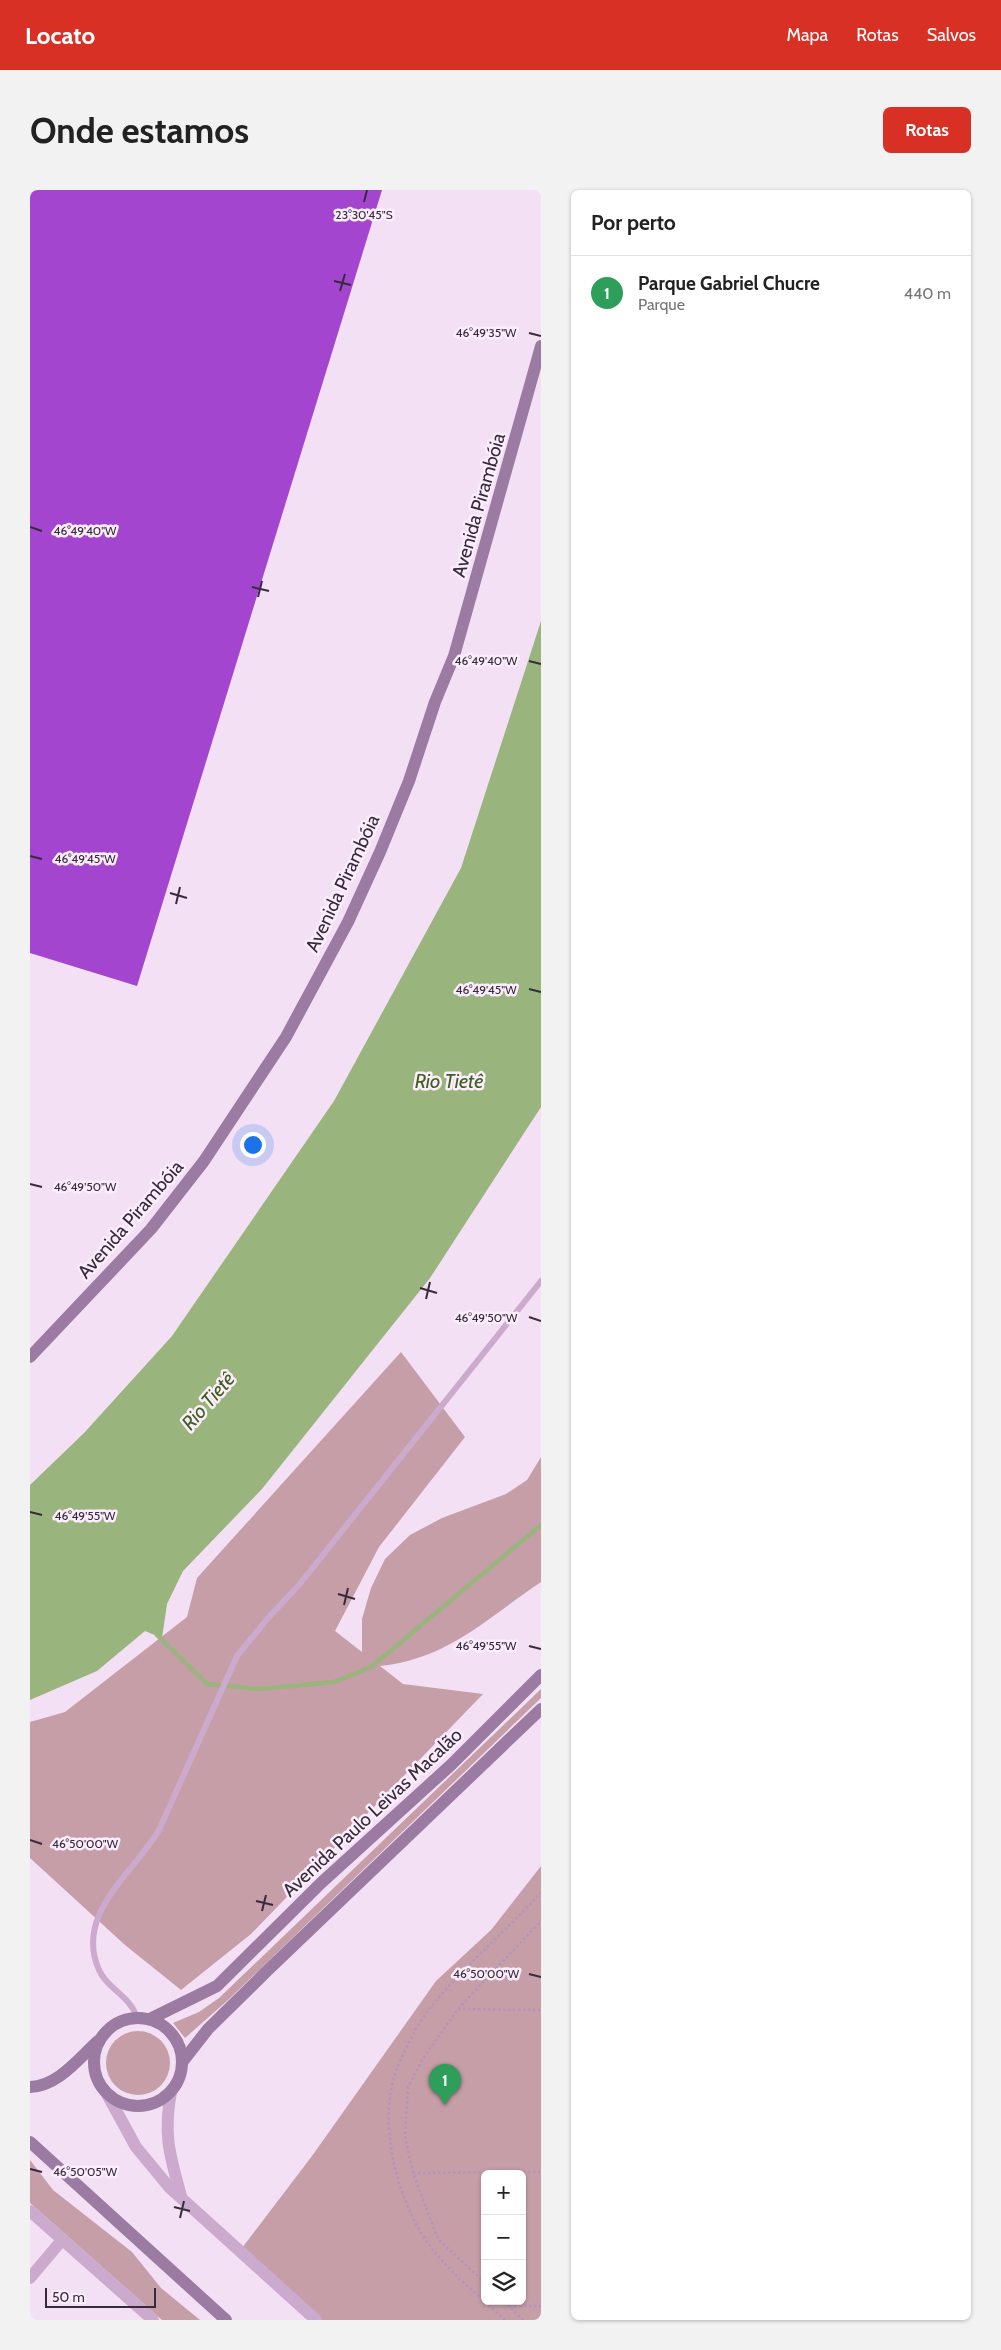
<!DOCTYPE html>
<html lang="pt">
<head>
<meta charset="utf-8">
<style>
  body { margin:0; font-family:Cabin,sans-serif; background:#f2f2f2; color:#222 }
  .controls { position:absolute; right:15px; bottom:15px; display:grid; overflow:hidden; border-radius:8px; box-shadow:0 1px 4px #0004 }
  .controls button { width:45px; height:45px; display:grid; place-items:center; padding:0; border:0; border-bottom:1px solid #e0e0e0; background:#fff; color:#222; font:25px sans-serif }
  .scale { position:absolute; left:15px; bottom:12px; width:111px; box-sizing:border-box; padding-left:5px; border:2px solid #372a3b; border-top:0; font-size:14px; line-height:18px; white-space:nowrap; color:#372a3b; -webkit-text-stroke:4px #fbedfc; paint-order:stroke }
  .you { position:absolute; left:222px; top:954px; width:18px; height:18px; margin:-12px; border:4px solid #fff; border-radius:50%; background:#1a73e8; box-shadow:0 0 0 8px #1a73e833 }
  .badge { display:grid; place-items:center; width:32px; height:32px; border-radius:50%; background:#d93025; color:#fff; font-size:16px; font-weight:700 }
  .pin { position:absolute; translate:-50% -41px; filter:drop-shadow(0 1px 2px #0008) }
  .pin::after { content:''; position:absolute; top:26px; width:18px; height:15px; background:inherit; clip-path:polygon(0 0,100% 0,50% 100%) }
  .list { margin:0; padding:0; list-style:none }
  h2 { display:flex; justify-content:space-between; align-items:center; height:65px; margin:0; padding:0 20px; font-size:21px }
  h2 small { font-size:16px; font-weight:400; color:#767676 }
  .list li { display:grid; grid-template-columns:32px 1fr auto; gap:15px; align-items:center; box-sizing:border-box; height:75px; padding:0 20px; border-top:1px solid #e0e0e0 }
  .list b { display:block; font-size:19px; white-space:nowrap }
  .list p { margin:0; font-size:16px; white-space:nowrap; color:#767676 }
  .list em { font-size:16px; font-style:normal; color:#767676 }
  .icon { flex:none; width:28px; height:28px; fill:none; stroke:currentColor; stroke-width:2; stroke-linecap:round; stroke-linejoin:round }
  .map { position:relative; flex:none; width:511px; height:2130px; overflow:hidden; border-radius:8px }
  header { display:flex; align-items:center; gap:30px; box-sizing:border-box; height:70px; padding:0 25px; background:#d93025; color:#fff }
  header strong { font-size:24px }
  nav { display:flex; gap:28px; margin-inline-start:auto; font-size:18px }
  .intro { display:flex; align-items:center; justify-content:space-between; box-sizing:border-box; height:120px; padding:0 30px }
  h1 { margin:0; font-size:35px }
  .button { padding:12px 22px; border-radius:8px; background:#d93025; color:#fff; font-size:18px; font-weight:700 }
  main { display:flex; gap:30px; padding:0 30px }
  aside { flex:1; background:#fff; border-radius:8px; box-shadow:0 1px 4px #0004 }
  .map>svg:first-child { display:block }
  .green { fill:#c59ea7; fill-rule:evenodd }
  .water { fill:#99b47c }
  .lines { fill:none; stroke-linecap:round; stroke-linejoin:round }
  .stream { stroke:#99b47c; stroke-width:4.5 }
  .building { fill:#a345ce }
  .path { stroke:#b694ba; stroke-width:2.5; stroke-dasharray:2.5 2.5; stroke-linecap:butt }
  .lane { stroke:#cbaace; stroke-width:6 }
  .street { stroke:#cbaace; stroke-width:12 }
  .secondary { stroke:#9b7ba2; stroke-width:12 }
  .ticks { fill:none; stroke:#372a3b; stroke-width:2 }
  .labels { text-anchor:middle; stroke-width:5; stroke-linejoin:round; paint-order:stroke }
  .street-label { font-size:19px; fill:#372a3b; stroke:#fbedfc }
  .water-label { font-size:20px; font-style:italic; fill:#3d601c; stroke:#fbedfc }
  .ticks-label { font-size:12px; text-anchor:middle; fill:#372a3b; stroke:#fbedfc; stroke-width:5; stroke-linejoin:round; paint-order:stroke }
</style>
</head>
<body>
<header>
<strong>Locato</strong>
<nav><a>Mapa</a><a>Rotas</a><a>Salvos</a></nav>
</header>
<div class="intro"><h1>Onde estamos</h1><a class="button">Rotas</a></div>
<main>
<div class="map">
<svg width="511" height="2130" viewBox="0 0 511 2130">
  <rect width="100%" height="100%" fill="#f4e0f5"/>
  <g class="green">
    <path d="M371,1162L435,1247L349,1357L305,1441L332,1462V1429L341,1398L355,1369L380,1345L412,1328L476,1304L497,1290L511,1267V1392C457,1428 418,1469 350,1476L373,1494L453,1504L221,1744L151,1800L95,1755L0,1668V1532L35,1522L157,1427L167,1388Z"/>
    <path d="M511,1499V1508L198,1810L155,1848L143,1833L169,1822L189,1808Z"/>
    <path d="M511,1676V2130H291L212,2058L282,1966L406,1791L461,1740ZM455,1984H492V2111H455Z"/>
    <circle cx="108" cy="1873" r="32"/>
    <path d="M0,1970L23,2000L102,2062L131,2098L170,2130H132L0,2013Z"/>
  </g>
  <path class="water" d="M511,431V917L400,1088L232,1299L153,1381L137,1414L132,1448L115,1441L67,1481L0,1510V1295L54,1243L142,1146L304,911L431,678Z"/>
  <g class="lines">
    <path class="stream" d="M127,1445L177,1494L230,1499L304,1492L341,1477L511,1335"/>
  </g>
  <path class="building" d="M0,0H352L107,796L0,763Z"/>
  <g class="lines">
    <g class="path">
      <path d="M428,1819L511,1820"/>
      <path d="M383,1983L511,1982"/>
      <path d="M455,2093L408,2049L383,1983L375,1946L378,1897L394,1867L428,1819L511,1731"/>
      <path d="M474,2111L493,2130"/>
      <path d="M479,2116H511"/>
      <path d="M475,2130C451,2108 424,2086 404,2061C371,2021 352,1951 361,1900C365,1876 385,1837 400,1818C434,1777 474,1742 511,1703"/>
    </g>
    <path class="lane" d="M107,1828C100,1805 78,1800 69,1780C44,1724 103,1684 129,1640L207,1466L238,1428L269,1395L511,1091"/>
    <g class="street">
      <path d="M141,1902C133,1945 140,1966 151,2006"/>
      <path d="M77,1904L106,1957L139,1997L286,2130"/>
      <path d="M0,2021L123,2130"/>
      <path d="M0,2088L32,2050"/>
    </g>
    <g class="secondary">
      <path d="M0,1167L121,1039L174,971L256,847L318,732L350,662L379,591L405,512L424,466L511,156"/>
      <circle cx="108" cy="1872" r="44"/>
      <path d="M120,1829L187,1796L291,1693L422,1574L511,1485"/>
      <path d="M153,1871L178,1839L238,1780L511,1519"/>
      <path d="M0,1897C28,1896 48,1869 68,1851"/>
      <path d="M0,1952L196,2130"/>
    </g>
  </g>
  <path class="ticks" d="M334,12L337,0M304,91L321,95M310,101L315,84M499,143L511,146M0,337L12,341M222,397L239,401M228,407L232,391M499,471L511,474M0,666L12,669M140,703L157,708M146,714L150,697M499,799L511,802M0,994L12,997M390,1098L407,1103M396,1109L400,1092M499,1127L511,1131M0,1322L12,1325M308,1404L325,1409M314,1415L318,1398M499,1456L511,1459M0,1650L12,1654M226,1711L243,1715M232,1721L236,1705M499,1784L511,1787M0,1979L12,1982M144,2017L160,2021M150,2028L154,2011"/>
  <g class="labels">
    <g class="street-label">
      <text transform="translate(448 315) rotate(-74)" y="7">Avenida Pirambóia</text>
      <text transform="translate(312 693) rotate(-65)" y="7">Avenida Pirambóia</text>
      <text transform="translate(100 1029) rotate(-49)" y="7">Avenida Pirambóia</text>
      <text transform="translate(342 1622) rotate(-43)" y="7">Avenida Paulo Leivas Macalão</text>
    </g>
    <g class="water-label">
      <text x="419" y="898">Rio Tietê</text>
      <text transform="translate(178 1211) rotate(-49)" y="7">Rio Tietê</text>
    </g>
  </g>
  <g class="ticks-label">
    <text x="334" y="29">23°30'45"S</text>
    <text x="456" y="147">46°49'35"W</text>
    <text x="55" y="345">46°49'40"W</text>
    <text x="456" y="475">46°49'40"W</text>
    <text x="55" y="673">46°49'45"W</text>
    <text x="456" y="804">46°49'45"W</text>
    <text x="55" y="1001">46°49'50"W</text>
    <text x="456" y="1132">46°49'50"W</text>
    <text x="55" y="1330">46°49'55"W</text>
    <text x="456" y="1460">46°49'55"W</text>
    <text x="55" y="1658">46°50'00"W</text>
    <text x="456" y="1788">46°50'00"W</text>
    <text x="55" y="1986">46°50'05"W</text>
  </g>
</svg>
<div class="controls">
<button>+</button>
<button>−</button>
<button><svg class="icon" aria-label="layers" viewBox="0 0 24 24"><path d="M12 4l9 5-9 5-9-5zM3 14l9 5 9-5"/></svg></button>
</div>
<div class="scale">50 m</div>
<div class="you"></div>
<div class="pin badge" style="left:415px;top:1915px;background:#2e9e5b">1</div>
</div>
<aside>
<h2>Por perto<small></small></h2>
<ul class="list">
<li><span class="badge" style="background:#2e9e5b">1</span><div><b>Parque Gabriel Chucre</b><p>Parque</p></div><em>440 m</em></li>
</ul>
</aside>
</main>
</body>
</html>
